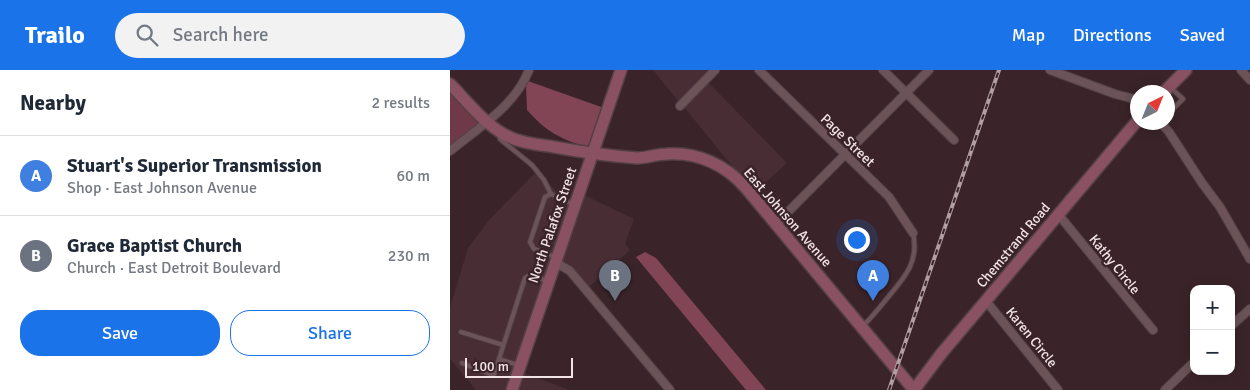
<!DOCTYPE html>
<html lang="en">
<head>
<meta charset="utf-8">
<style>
  body { margin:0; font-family:Signika,sans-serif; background:#f2f2f3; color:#1f2937 }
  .controls { position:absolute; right:15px; bottom:15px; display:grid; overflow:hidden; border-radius:10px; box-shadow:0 2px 12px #0003 }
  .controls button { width:45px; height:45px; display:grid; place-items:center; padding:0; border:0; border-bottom:1px solid #e0e1e3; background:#fff; color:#1f2937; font:25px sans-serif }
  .compass { position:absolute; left:680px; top:15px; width:45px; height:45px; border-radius:50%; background:#fff; box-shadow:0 2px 12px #0003; rotate:43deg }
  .scale { position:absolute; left:15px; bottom:12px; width:108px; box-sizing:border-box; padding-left:5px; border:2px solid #f2e3e6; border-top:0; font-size:14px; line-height:18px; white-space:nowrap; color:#f2e3e6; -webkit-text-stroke:4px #3a2429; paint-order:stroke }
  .you { position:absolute; left:406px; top:169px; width:18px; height:18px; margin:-12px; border:4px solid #fff; border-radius:50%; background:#1a73e8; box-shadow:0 0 0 8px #1a73e833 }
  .badge { display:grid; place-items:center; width:32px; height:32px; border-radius:50%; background:#1a73e8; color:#fff; font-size:16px; font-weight:700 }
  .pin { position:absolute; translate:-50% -41px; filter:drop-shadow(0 1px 2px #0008) }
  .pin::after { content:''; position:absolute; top:26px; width:18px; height:15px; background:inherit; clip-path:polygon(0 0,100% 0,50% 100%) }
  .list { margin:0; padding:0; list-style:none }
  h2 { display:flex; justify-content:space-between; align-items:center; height:65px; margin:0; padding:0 20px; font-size:21px }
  h2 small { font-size:16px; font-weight:400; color:#747a83 }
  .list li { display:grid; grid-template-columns:32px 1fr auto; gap:15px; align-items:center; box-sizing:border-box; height:80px; padding:0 20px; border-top:1px solid #e0e1e3 }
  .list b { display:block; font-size:19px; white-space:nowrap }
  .list p { margin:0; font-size:16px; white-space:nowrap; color:#747a83 }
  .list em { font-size:16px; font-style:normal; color:#747a83 }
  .actions { display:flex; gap:10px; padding:15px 20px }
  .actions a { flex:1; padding:11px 0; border:1px solid #1a73e8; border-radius:20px; text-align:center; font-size:18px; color:#1a73e8 }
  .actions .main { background:#1a73e8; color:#fff }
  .icon { flex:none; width:28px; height:28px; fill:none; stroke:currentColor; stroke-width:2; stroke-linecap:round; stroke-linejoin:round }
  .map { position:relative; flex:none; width:800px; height:320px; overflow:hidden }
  header { display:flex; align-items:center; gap:30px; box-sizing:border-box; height:70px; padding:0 25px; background:#1a73e8; color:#fff }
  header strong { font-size:24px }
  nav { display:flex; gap:28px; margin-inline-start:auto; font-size:18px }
  .search { width:350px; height:45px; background:#f2f2f3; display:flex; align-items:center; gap:12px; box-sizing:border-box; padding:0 18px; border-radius:28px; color:#747a83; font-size:19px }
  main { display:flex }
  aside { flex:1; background:#fff }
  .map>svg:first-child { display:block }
  .built { fill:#482d34 }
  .green { fill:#703948 }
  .forest { fill:#814555 }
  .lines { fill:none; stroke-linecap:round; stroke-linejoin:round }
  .lane-casing { stroke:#524045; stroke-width:6 }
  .street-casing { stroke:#524045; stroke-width:10 }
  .secondary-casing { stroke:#524045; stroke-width:14 }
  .lane { stroke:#6b5358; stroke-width:4 }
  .street { stroke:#6b5358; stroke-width:8 }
  .secondary { stroke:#8a5162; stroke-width:11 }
  .rail-casing { stroke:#b19fa3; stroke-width:4 }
  .rail { stroke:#3a2429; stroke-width:2; stroke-dasharray:5.5; stroke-linecap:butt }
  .labels { text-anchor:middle; stroke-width:5; stroke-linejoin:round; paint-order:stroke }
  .street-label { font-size:14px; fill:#f2e3e6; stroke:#3a2429 }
</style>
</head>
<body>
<header>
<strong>Trailo</strong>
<div class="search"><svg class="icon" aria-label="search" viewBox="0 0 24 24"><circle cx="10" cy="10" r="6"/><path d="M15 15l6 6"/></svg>Search here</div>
<nav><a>Map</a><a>Directions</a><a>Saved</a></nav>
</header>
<main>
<aside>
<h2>Nearby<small>2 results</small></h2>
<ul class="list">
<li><span class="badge" style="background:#3f7fe0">A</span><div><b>Stuart's Superior Transmission</b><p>Shop · East Johnson Avenue</p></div><em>60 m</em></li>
<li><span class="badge" style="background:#6b7280">B</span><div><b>Grace Baptist Church</b><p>Church · East Detroit Boulevard</p></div><em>230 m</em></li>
</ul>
<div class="actions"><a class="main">Save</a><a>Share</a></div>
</aside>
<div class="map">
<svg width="800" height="320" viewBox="0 0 800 320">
  <rect width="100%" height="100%" fill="#3a2429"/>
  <g class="built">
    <path d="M203,0H260L229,32Z"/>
    <path d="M258,12L337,93L305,122L287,102L234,37Z"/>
    <path d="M86,102L121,135L58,320H26L0,289V238L18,178L40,149Z"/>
    <path d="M132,124L184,149L175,173L180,180L139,217L123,198L111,190Z"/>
    <path d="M72,302L119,320H66Z"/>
  </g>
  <path class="green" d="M0,14L37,51L0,81Z"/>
  <g class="forest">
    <path d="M78,11L154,38L140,79C111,68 98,64 77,40L76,15Z"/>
    <path d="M195,182L206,188L316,320H296L186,187Z"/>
  </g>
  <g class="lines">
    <defs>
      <g id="lane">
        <path d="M718,43V44L733,29L721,18"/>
        <path d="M51,64L50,69L82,95L94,110L101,124L123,134"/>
        <path d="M101,124L95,127L80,172L84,179L106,187"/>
        <path d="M413,256C423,246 431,236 439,226C456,206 469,191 463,163"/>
        <path d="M11,262L53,275"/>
        <path d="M12,293L42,305L44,304L49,289"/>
        <path d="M68,295L49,289L74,211L75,208L80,205L98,211"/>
      </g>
      <g id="street">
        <path d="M309,0L439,127L463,163"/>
        <path d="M433,0L504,70"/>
        <path d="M600,0L665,24L688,30"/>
        <path d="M791,0L800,10"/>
        <path d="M230,36L265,0"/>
        <path d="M710,52L719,62L752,113L770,137L800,189"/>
        <path d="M0,81C28,58 65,36 79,0"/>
        <path d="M608,144L703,260"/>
        <path d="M326,154L479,0"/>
        <path d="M105,192L120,201L220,320"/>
        <path d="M536,231L608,320"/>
        <path d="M781,256L800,239"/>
        <path d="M715,320L744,292"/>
      </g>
      <g id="secondary">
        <path d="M0,14C19,33 40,62 67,70C79,74 92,75 104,77C132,82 159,86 187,88C197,88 207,84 217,84C248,82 275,95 295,117L464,320"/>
        <path d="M714,22L736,0"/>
        <path d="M62,320L171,0"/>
        <path d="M464,320L491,284L688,50"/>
      </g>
    </defs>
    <use href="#lane" class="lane-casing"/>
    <use href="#street" class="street-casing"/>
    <use href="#secondary" class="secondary-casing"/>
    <use href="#lane" class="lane"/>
    <use href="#street" class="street"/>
    <use href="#secondary" class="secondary"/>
    <defs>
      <path id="rail" d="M439,320L549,0"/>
    </defs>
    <use href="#rail" class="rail-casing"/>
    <use href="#rail" class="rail"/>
  </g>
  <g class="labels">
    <g class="street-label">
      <text transform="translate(398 70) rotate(44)" y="5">Page Street</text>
      <text transform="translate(338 147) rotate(49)" y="5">East Johnson Avenue</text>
      <text transform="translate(102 155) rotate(-71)" y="5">North Palafox Street</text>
      <text transform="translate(563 175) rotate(-50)" y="5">Chemstrand Road</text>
      <text transform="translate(665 194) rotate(51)" y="5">Kathy Circle</text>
      <text transform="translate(582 267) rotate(51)" y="5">Karen Circle</text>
    </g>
  </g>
</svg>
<div class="controls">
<button>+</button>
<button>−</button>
</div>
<svg class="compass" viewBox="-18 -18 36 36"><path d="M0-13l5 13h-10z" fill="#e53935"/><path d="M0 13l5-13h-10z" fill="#747a83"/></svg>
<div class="scale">100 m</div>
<div class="you"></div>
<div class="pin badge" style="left:423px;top:231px;background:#3f7fe0">A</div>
<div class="pin badge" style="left:165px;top:231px;background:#6b7280">B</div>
</div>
</main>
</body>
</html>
